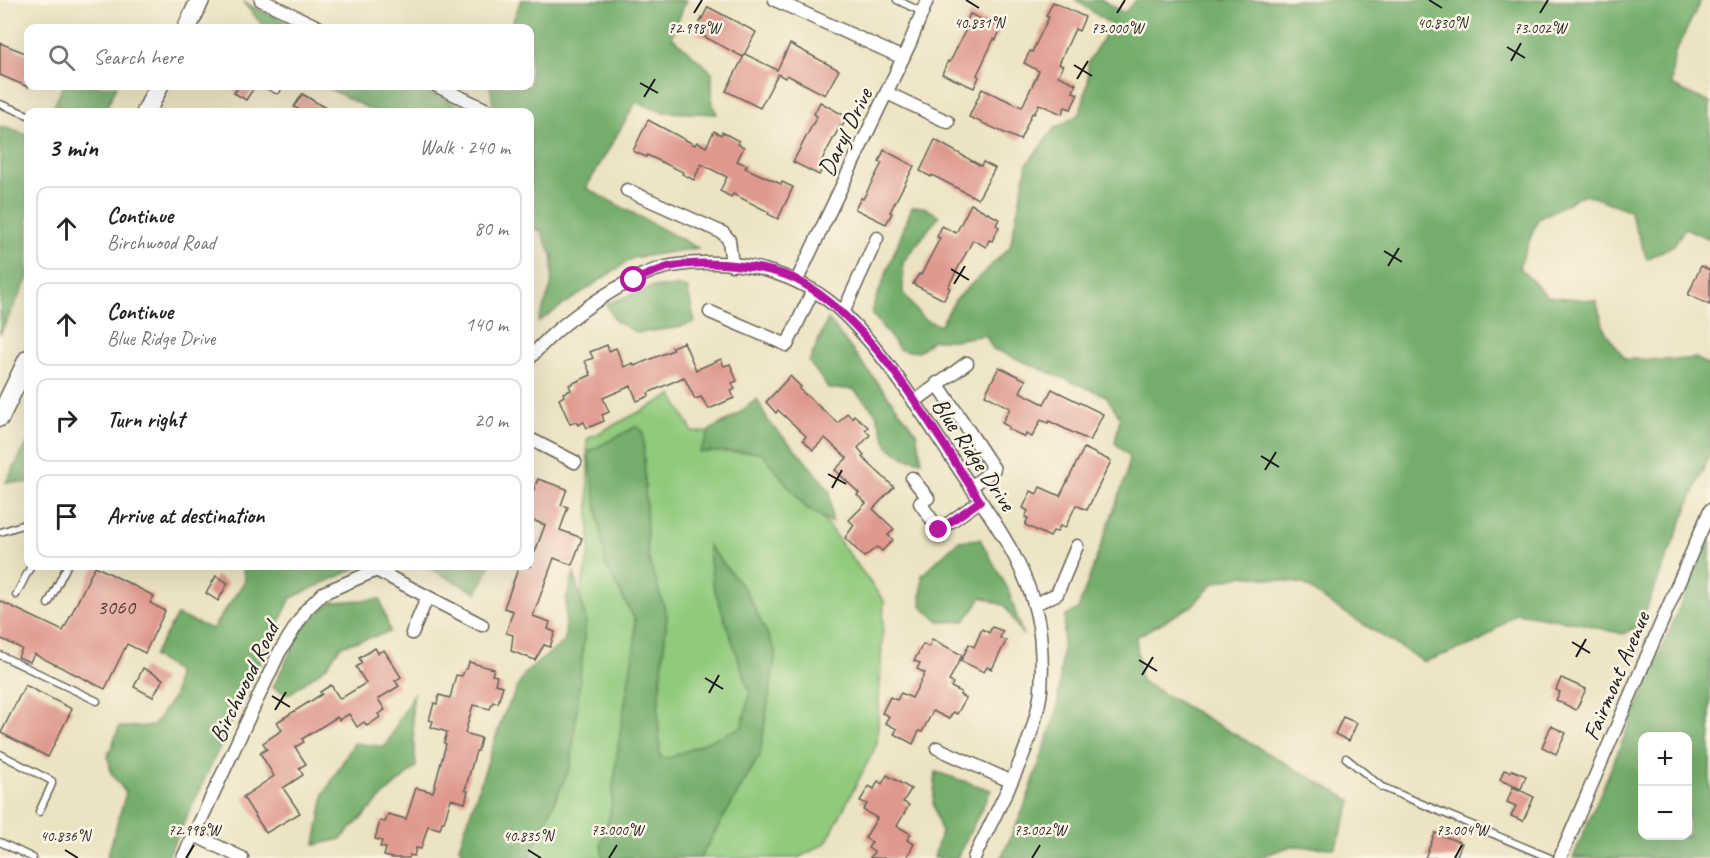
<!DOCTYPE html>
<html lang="en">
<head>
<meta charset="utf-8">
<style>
  body { margin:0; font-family:Caveat,sans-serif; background:#f6f6f6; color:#222 }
  .controls { position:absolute; right:18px; bottom:18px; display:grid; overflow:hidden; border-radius:12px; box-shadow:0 6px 24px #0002 }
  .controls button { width:54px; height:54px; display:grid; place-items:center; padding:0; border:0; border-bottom:2px solid #e0e0e0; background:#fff; color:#222; font:30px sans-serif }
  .stop { position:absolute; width:18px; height:18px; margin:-14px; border:4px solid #b5179e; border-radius:50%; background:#fff }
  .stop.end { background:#b5179e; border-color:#fff; box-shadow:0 2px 6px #0008 }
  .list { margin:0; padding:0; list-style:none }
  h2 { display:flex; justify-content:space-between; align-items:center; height:78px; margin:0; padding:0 24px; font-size:26px }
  h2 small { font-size:20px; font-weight:400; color:#767676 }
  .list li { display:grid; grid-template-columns:39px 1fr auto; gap:18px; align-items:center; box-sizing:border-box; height:84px; margin:0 12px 12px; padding:0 12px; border:2px solid #e0e0e0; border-radius:12px }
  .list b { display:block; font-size:22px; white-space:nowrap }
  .list p { margin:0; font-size:20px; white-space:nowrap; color:#767676 }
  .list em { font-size:20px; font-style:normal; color:#767676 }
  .icon { flex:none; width:33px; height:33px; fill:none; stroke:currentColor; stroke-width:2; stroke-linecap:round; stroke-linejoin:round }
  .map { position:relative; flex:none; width:1710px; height:858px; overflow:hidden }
  .search { position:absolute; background:#fff; box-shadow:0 6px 24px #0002; left:24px; top:24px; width:510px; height:66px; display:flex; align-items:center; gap:15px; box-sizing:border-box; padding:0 21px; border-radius:12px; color:#767676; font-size:22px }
  .panel { position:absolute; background:#fff; box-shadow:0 6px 24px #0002; left:24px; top:108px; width:510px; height:462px; border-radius:12px }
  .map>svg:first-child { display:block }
  .green { fill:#90ca7d; stroke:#56734c; stroke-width:1.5 }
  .forest { fill:#74ae6c; stroke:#486544; stroke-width:1.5; fill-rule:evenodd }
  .building { fill:#df988e }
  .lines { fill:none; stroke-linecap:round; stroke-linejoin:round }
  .lane-casing { stroke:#656256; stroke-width:9 }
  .street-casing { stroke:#656256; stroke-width:15 }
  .primary-casing { stroke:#656256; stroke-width:21 }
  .lane { stroke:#fff; stroke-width:6 }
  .street { stroke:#fff; stroke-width:12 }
  .primary { stroke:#fff; stroke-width:18 }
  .route { stroke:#b5179e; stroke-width:8 }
  .ticks { fill:none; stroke:#1c1c1c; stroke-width:2 }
  .labels { text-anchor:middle; stroke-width:5; stroke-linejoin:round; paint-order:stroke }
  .number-label { font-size:21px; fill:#4d3b38 }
  .street-label { font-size:24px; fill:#1c1c1c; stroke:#fcf5e5 }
  .ticks-label { font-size:15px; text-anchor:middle; fill:#1c1c1c; stroke:#fcf5e5; stroke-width:5; stroke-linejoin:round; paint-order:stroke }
</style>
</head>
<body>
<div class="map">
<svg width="1710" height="858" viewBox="0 0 1710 858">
  <rect width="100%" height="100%" fill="#fcf5e5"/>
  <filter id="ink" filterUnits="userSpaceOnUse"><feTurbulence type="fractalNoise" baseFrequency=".0167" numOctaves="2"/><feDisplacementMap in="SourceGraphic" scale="12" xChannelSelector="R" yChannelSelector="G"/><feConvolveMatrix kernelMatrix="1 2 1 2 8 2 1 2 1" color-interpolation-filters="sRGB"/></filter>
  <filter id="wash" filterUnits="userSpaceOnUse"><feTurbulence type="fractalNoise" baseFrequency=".008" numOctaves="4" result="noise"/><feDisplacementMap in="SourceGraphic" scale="24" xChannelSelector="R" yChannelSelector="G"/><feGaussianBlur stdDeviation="1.35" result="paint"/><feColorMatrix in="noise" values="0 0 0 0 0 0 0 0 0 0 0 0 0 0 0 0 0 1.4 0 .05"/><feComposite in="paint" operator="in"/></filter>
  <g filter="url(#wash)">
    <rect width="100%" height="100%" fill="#ece3c2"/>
    <path class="green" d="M672,395L693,432L759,433L884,601L877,744L826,843L798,858H499L577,609L590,549L587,439Z"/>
    <g class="forest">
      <path d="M521,0H686L672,37L712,72V102L717,114L664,112L636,102L586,188L698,248L633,258L538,322L551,287L553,257L541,231L530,227V112H494L490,86H530V28H510Z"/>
      <path d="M1076,0H1102L1124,13L1136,0H1701L1674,55L1671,85L1710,103V239L1685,228L1674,245L1647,259L1629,210L1585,194L1538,219L1519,267L1547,296L1596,301L1605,331L1625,359L1674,360L1696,358L1710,367V453L1639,626L1623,634L1579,623L1516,613L1481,641L1424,662L1326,601L1304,584L1244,575L1214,583L1192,606L1136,637L1141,681L1352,801L1335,848L1291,846L1258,858H1001L1024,808L1057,711L1065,617L1078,609L1126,476L1129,456L1115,443L1120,417L1106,396L993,349L985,335L954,340H933L918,352L900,350L871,312L912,207H924L939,216L903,262V293L922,318L940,326L955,300L1010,247L1027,164L1054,129L1080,114L1088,82V62L1111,25Z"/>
      <path d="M243,2L297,28H265Z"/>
      <path d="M63,86H117L104,112H51Z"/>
      <path d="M324,86H416L472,112H375Z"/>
      <path d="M0,126L28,135V278L0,334Z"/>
      <path d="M651,287H687L695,322L675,328L638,333L615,321L606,304Z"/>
      <path d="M828,319L916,432L922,461L905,458L888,447L876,413L853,389H829L809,362Z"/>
      <path d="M757,399L769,422L798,452L830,491L832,523L805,507L761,452H700L710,430L735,416Z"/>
      <path d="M637,426L643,431L648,557L667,616L658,711L660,757L669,758L742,727L750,693L713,585L708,545L746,591L776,652L760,755L700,858H603L601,844L610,815L619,739L635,642V620L606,566L588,452Z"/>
      <path d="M28,442V483L6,482Z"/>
      <path d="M1710,535V858H1573ZM1642,736H1688V836H1642Z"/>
      <path d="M980,539L1008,589L1023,636L1005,606L982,597L965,621L941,622L921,607L922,575L958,541Z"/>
      <path d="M242,566H361L291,598L167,858H107L126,793L111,773L108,756L119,727L153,726L174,696L177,672L153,656L177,615L212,629L245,581Z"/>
      <path d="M425,566H490L477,593Z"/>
      <path d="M574,573L586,620L571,765L529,858H466L459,847L503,716L525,673L565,641L566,599Z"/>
      <path d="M380,599L390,632L341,646L326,667L288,695L273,688L302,628L332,602Z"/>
      <path d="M414,692L412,710L416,767L384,795L341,839L315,845L324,794L354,743L385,747Z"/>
      <path d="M936,772L991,790L957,858H934L941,832L933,803Z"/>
    </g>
    <g id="blocks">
      <g class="building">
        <path d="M1053,2L1085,17L1079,31L1075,29L1059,64L1063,66L1058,76L1076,84L1073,92L1078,94L1071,109L1065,107L1062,114L1039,104L1034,114L1032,113L1020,140L969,117L982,89L1022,107L1039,71L1024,63L1030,51L1032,52L1049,17L1046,16Z"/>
        <path d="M708,7L756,32L743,57L695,32Z"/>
        <path d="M970,14L1001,28L996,40L994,39L977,75L979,77L974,88L942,74L948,61L950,62L967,27L964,26Z"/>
        <path d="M0,43L28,54V87L0,75Z"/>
        <path d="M790,44L839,70L825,95L787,75L785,78L778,74L760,108L726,91L745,54L777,70Z"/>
        <path d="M239,86H255L246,100L234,93Z"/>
        <path d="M302,94L309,98L332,112H303L294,107Z"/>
        <path d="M820,102L847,117L842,127L840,126L821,162L825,164L819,175L793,162L817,116L814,114Z"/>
        <path d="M648,120L695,145L697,142L706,147L714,131L721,135L722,132L739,141L738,144L744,147L737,161L747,165L745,168L781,184L782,182L793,187L778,219L768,214L769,212L733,194L731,197L720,191L727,177L701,164L694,180L682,174L683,172L647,155L646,157L633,151Z"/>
        <path d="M935,140L981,166L983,162L995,168L978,199L932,175L931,177L920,171Z"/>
        <path d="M884,150L914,166L890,212L892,213L886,224L855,209L861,198L863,199L882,163L879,162Z"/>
        <path d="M971,204L999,219L996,225L999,227L992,241L989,240L986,247L973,240L948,287L950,288L944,300L913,284L919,274L921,275L940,238L937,237L942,226L956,233Z"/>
        <path d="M1701,266L1710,270V305L1688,295Z"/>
        <path d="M684,342L696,370L721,359L724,366L730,364L737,381L732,383L735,389L731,391L734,398L709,409L701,397L695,399L684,377L648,393L649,396L637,401L631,386L603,398L609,412L602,415L604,421L587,428L584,422L578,425L576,422L570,424L559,399L564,396L563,393L571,390L569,385L591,375L585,361L593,358L590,352L607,345L609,351L616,348L624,367L633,363L634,366L673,350L672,347Z"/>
        <path d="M999,367L1026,380L1020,392L1044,404L1052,389L1103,414L1090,441L1049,421L1048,423L1041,420L1032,437L1026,434L1025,437L1008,429L1009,427L1002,423L1010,408L985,395Z"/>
        <path d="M790,376L801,387L799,389L838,423L847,413L852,418L854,415L868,427L865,430L870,435L858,448L864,455L862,457L894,487L873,509L894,529L888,535L893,540L882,551L877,547L864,557L845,538L854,525L849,520L866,503L857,495L859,493L835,470L847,458L825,438L813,450L803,440L806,436L778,410L776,413L766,402Z"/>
        <path d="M1084,448L1111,461L1087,510L1076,505L1065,528L1060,526L1057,532L1053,531L1050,537L1025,525L1028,518L1025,517L1028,511L1023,508L1031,491L1037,494L1040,487L1060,496Z"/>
        <path d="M538,479L567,489L561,505L568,507L560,530L582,538L572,565L554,558L533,616L550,622L548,629L555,632L550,647L544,645L535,660L511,651L513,635L506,633L513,611L504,608L519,566H530V549L535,552L545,525L530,519V493L532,494Z"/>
        <path d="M95,566L154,596L150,603L165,611L145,653L127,644L105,689L34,654L30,662L18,657L22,649L0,638V601L63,631Z"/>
        <path d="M216,576L228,583L218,601L206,593Z"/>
        <path d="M992,627L1003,631L1000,638L1006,641L992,669L987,667L984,672L961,661L969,644L974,647L982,629L989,633Z"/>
        <path d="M932,639L962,655L949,681L953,683L951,687L961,692L960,695L966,698L957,714L953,712L949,719L933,711L922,732L919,731L913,744L894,734L897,729L885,723L889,716L882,713L890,697L897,700L901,693L912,698L925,673L917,669L920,663L914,661L923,644L929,647Z"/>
        <path d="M375,648L378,653L384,650L401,677L395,681L399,686L378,699L385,710L378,714L380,717L367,726L364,722L357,727L349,714L339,720L337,717L302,739L304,742L295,747L306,764L299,768L303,775L283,788L300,813L266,833L243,797L274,776L260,753L267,749L263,743L282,730L277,722L322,694L320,692L331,685L340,699L366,683L356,667L362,663L359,658Z"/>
        <path d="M469,662L494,669L492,675L497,676L495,684L503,686L498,703L493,702L490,709L473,705L465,733L481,738L478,751H476L465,790L468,791L465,803L451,799L444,822H442L440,829L428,826L421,849L416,848L414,856L410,855L409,858H392L384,856L386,848L380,847L382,841L375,839L380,821L385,822L388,814L406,819L416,788L433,792L446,744L444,743L447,732L431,727L433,721L429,720L434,703L437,704L439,695L450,698L456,675L462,676L465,669H467Z"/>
        <path d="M143,668L163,679L153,697L134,687Z"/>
        <path d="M1561,678L1586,689L1576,710L1556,700L1560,692L1556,690Z"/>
        <path d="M25,685L72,709L48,757L1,733Z"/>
        <path d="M1343,717L1357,723L1349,741L1335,734Z"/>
        <path d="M1551,726L1566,733L1556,754L1542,747Z"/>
        <path d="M1504,770L1510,772L1512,770L1526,776L1521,789L1500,780Z"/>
        <path d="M887,775L911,789L903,802L909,805L897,826L911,834L907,840L914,844L906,858H870L874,852L868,848L872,842L865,838L877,818L863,810L867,804L860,801L869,786L874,789L878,781L882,784Z"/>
        <path d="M1513,787L1534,797L1523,821L1511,816L1516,806L1507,802Z"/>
        <path d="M1435,833L1462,843L1456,858H1425Z"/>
      </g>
    </g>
  </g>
  <g filter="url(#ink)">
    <use href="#blocks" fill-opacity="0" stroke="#656256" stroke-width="1.5"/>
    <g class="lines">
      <defs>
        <g id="lane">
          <path d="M897,0L922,12"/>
          <path d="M269,86L277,90"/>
          <path d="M0,104L28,115"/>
          <path d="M1,532L28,523"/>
          <path d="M16,595L31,566"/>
          <path d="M48,604L67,566"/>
          <path d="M0,655L97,701"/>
          <path d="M0,754L52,781V784L39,812"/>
          <path d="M1346,758L1382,787L1550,858"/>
          <path d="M0,842L33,858"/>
        </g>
        <g id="street">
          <path d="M261,0L320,28"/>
          <path d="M775,0L903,58"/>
          <path d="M437,86L489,111"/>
          <path d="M887,93L948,122"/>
          <path d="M627,190L723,233L729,240L732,265"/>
          <path d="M797,280L910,43L927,0"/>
          <path d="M710,312L787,345L813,290"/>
          <path d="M843,313L877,238"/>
          <path d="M530,358C558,324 627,274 671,266C733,256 798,270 844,314C888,357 921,412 955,463C992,519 1038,576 1041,646C1042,660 1042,676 1041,690C1034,747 998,807 974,858"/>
          <path d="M937,383L994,469L971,487"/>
          <path d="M914,402L967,363"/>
          <path d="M530,439L575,462"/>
          <path d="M912,478L928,498L920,503L939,530L980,501"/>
          <path d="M376,570L482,625"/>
          <path d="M1035,604L1057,594L1077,546"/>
          <path d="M412,633L427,598"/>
          <path d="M937,748L1010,781"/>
          <path d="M194,835L242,858"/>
          <path d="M183,858L279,653L306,610L323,593L386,566"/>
          <path d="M1560,858L1710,510"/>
        </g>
        <g id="primary">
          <path d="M187,28L200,0"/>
          <path d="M146,112L159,86"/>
          <path d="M0,417L28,359"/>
        </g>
      </defs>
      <use href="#lane" class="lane-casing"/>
      <use href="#street" class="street-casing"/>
      <use href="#primary" class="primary-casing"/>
      <use href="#lane" class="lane"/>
      <use href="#street" class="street"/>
      <use href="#primary" class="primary"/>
    </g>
  </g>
  <g class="lines" filter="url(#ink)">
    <path class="route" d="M634,280C645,276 657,270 668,267C685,263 706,263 723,264C747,266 777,269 799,281C875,323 933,430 980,501L939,530"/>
  </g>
  <path class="ticks" d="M966,0L979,8M1429,0L1442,8M694,13L702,0M1117,13L1125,0M1540,13L1548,0M1507,47L1525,58M1511,61L1521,43M1074,65L1092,76M1077,79L1088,61M640,83L658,93M644,97L655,79M1384,251L1402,262M1388,266L1399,248M951,269L969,280M954,284L965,266M1261,456L1279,467M1265,470L1276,452M828,474L846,484M832,488L842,470M1572,642L1590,653M1576,657L1586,639M1139,660L1157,671M1142,675L1153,657M705,678L723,689M709,693L719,675M272,696L290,707M275,710L286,692M65,850L78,858M528,850L541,858M186,858L194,845M609,858L617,845M1032,858L1040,845M1455,858L1462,845"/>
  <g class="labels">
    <g class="number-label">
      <text x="116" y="614">3060</text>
    </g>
    <g class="street-label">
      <text transform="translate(845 132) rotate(-64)" y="8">Daryl Drive</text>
      <text transform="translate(974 454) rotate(56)" y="8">Blue Ridge Drive</text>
      <text transform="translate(1616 676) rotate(-67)" y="8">Fairmont Avenue</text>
      <text transform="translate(244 682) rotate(-64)" y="8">Birchwood Road</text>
    </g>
  </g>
  <g class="ticks-label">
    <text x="979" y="28">40.831°N</text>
    <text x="1442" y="28">40.830°N</text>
    <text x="694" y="33">72.998°W</text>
    <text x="1117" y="33">73.000°W</text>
    <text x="1540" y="33">73.002°W</text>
    <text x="194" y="835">72.998°W</text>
    <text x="617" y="835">73.000°W</text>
    <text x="1040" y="835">73.002°W</text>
    <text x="1462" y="835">73.004°W</text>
    <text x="65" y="841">40.836°N</text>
    <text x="528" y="841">40.835°N</text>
  </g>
</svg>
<div class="controls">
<button>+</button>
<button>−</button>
</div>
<div class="stop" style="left:634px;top:280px"></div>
<div class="stop end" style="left:939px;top:530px"></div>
<div class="search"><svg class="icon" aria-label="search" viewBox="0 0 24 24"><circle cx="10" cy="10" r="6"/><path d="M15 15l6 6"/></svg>Search here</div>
<section class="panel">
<h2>3 min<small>Walk · 240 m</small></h2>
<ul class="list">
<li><svg class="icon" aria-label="ahead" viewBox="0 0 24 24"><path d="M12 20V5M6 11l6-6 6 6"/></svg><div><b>Continue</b><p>Birchwood Road</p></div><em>80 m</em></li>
<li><svg class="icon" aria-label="ahead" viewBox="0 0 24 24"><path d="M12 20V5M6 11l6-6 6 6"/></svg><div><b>Continue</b><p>Blue Ridge Drive</p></div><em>140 m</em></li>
<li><svg class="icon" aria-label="right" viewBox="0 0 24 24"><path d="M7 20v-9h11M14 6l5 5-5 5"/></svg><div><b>Turn right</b></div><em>20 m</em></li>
<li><svg class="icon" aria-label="arrive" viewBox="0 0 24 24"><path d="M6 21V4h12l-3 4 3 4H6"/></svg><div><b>Arrive at destination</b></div></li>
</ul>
</section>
</div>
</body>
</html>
